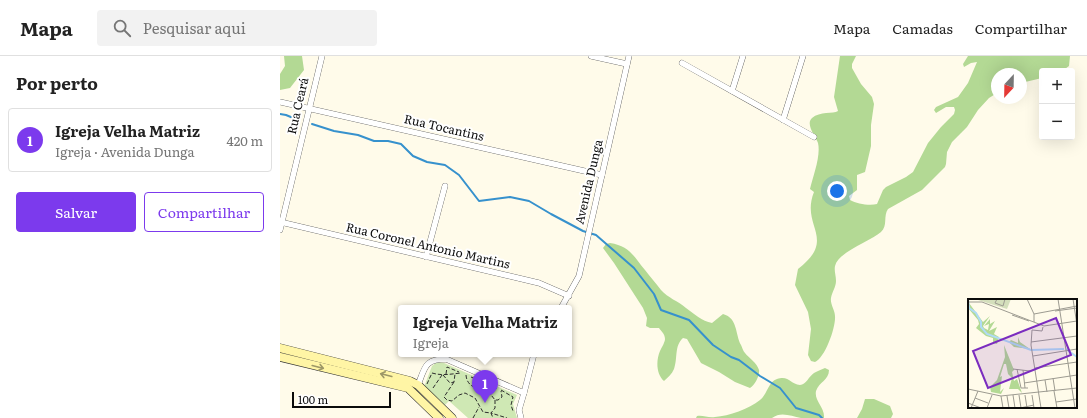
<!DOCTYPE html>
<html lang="pt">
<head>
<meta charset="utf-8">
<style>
  body { margin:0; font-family:Literata,serif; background:#f2f2f2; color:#222 }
  .controls { position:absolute; right:12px; top:12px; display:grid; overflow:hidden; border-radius:4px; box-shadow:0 4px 16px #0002 }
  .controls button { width:36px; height:36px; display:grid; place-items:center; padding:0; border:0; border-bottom:1px solid #e0e0e0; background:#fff; color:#222; font:20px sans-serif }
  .compass { position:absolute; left:711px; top:12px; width:36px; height:36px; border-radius:50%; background:#fff; box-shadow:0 4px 16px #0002; rotate:202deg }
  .scale { position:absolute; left:12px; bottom:10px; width:99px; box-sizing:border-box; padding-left:4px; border:2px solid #0b0b0b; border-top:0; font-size:11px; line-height:14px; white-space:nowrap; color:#0b0b0b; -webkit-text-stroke:3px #fff; paint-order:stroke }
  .you { position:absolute; left:557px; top:135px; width:14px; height:14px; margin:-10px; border:3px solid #fff; border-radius:50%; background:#1a73e8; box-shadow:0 0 0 6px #1a73e833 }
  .badge { display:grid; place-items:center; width:26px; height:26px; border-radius:50%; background:#7c3aed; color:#fff; font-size:13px; font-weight:700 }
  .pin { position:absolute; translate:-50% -33px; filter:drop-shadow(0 1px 2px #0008) }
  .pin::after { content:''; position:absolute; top:21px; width:14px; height:12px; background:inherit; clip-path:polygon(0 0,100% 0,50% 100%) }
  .popup { position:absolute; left:118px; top:249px; width:174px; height:52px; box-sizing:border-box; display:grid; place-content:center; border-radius:4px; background:#fff; filter:drop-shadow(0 1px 3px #0005); font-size:13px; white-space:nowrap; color:#767676 }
  .popup b { font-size:15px; color:#222 }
  .popup::after { content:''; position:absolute; left:50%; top:100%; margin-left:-8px; border:8px solid transparent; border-top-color:#fff }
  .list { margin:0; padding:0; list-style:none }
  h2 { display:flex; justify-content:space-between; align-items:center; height:52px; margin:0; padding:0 16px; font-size:17px }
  h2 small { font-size:13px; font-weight:400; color:#767676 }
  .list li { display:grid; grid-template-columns:26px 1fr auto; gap:12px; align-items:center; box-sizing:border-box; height:64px; margin:0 8px 8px; padding:0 8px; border:1px solid #e0e0e0; border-radius:4px }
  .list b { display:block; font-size:15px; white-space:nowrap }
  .list p { margin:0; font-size:13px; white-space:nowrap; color:#767676 }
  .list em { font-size:13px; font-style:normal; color:#767676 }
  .actions { display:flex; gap:8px; padding:12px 16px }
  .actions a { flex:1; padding:9px 0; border:1px solid #7c3aed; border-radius:4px; text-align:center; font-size:14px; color:#7c3aed }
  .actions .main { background:#7c3aed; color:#fff }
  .icon { flex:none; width:22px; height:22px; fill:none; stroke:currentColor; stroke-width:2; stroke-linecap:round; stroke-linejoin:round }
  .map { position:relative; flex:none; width:807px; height:362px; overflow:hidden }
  header { display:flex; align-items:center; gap:24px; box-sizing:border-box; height:56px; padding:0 20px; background:#fff; border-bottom:1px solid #e0e0e0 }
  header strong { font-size:19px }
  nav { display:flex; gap:22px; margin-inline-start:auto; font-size:14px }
  .search { width:280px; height:36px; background:#f2f2f2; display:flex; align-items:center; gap:10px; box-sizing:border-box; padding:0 14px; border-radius:4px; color:#767676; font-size:15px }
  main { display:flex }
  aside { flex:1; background:#fff }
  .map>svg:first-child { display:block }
  .green { fill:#cfe8b4 }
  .forest { fill:#b3d994 }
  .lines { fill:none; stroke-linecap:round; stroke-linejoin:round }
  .stream { stroke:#3691cd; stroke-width:2 }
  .street-casing { stroke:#3e3e3e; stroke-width:6 }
  .secondary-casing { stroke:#2d2d2d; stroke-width:9 }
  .path { stroke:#2d2d2d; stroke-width:1; stroke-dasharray:4 2; stroke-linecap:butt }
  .street { stroke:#fff; stroke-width:5.5 }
  .secondary { stroke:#fff5a5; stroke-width:8 }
  .oneway { stroke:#9d9767 }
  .labels { text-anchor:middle; stroke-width:4; stroke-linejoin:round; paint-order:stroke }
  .street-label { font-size:12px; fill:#0b0b0b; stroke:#fff }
  .inset-river { fill:none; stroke:#afdbf6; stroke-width:2 }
  .inset-road { fill:none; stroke:#9d9b91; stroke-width:1 }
  .view { fill:#7b2cbf; fill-opacity:0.15; stroke:#7b2cbf; stroke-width:2 }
  .inset-edge { fill:none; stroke:#0b0b0b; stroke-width:2 }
</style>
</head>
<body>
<header>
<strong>Mapa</strong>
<div class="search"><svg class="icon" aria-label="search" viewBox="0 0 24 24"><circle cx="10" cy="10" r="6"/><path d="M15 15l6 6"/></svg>Pesquisar aqui</div>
<nav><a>Mapa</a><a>Camadas</a><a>Compartilhar</a></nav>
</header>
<main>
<aside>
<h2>Por perto<small></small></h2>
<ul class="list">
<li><span class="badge">1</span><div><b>Igreja Velha Matriz</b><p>Igreja · Avenida Dunga</p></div><em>420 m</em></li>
</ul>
<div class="actions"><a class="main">Salvar</a><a>Compartilhar</a></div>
</aside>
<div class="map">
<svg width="807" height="362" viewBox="0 0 807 362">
  <rect width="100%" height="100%" fill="#fffbea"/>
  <path class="green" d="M157,306L164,307L237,339L233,348L237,362H188L169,345L165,349L144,331L152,310Z"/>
  <g class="forest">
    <path d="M4,0H22L24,14L10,32L0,34V18L5,10Z"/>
    <path d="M560,0H576L572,8V12L581,28L592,41L594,48L591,69V90L585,116L577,119V134L569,140L570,144C577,148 590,150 597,148L603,134L606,131L626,121L633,116L648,87L661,71L674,58L675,54L674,51H666L656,57L654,54L656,51L678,41L688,27L697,6L691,7L684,11L683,8L688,0H790L789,10L782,15H762V22L741,27V18H717V37L709,42L698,54L687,71L672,86L667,96L666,108L665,111L642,134L608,153C603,160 608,170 601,176C591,185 558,196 555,210C554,215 556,219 556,225C556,231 552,236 551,242C550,248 555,254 555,260C556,271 545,302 535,306L531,305L528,299L531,273L528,256L515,229L518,213C558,182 520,171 534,136L530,133C533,120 541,100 538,87C536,81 525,68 532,62C540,55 553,58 558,55L554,41Z"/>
    <path d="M330,187C350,190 354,201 365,214C370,221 376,227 381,234C388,242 398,245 406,252C414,258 422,265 432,267L443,258C458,262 455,278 461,289C462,291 463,295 465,297C469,302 477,307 479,314C480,319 475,329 470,332L455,326L439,316L421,307L407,283L403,282C394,290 398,302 394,313C392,318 388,321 384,325C376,318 376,304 380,295C382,291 385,286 385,283C385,278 381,275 379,272H370L366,270L367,262L363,252L334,207L323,192L326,188Z"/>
    <path d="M545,312L549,314C549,324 539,326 536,335C534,345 545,351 544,362C537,362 528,362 521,362C511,360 501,355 492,362H416L417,360C423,359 428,362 435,361C449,360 469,353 480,344C487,339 488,326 497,323C509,319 510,328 520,329C526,329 529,320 534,317C537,315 541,314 545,312Z"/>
    <path d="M585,343H594L610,350L613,358L611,362H577L582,353Z"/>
  </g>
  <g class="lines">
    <g class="stream">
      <path d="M0,58L6,59L18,64"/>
      <path d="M32,68L54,75L78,79L94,85H108L121,88L133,100L147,106L165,109L179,119L199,145L230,141L249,145L271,158L303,175L316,179L354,212L374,238L381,254L409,264L433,289L451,301L459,304L480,320L500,332L516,352L539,359L542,362"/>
    </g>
    <defs>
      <g id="street">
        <path d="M311,0L347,8"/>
        <path d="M402,7L534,81"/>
        <path d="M452,35L463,0"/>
        <path d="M0,46L322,119"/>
        <path d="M503,64L523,0"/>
        <path d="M0,166L259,227L289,240"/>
        <path d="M0,174L42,0"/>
        <path d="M146,201L165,130"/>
        <path d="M281,252L299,220L349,0"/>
        <path d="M138,329C145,312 144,303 166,303L244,337L254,298"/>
        <path d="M241,362L239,354L244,337"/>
      </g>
      <g id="secondary">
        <path d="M0,292L130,325L138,329L172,362"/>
        <path d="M0,301L128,332L159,362"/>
      </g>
    </defs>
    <use href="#street" class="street-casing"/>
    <use href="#secondary" class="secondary-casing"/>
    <g class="path">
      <path d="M166,318L167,311L179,316"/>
      <path d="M163,319L170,327L174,326L175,318"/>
      <path d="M186,319C187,331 197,333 208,335L215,344H218L222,341L221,335"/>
      <path d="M191,321L218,333"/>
      <path d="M174,326L164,341L167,344L172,345L179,339L185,337L195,342L203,356L211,357L213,362"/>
      <path d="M147,328L152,317C162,320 171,318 181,317"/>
      <path d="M153,332L162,319"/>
      <path d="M221,334L233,341L231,349L233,355"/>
      <path d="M215,344V352L211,357L227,362"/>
      <path d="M193,362L199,351"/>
    </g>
    <use href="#street" class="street"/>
    <use href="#secondary" class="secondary"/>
  </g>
  <defs><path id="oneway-shaft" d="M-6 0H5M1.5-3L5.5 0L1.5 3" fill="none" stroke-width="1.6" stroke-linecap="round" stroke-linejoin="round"/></defs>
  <g class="oneway">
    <use href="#oneway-shaft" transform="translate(38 311) rotate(14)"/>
    <use href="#oneway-shaft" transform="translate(106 319) rotate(-166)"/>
  </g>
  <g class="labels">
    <g class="street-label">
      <text transform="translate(18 50) rotate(-77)" y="4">Rua Ceará</text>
      <text transform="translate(164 72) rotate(13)" y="4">Rua Tocantins</text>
      <text transform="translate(309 126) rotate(-77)" y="4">Avenida Dunga</text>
      <text transform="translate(148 190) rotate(13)" y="4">Rua Coronel Antonio Martins</text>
    </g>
  </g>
  <g transform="translate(688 243)">
    <rect width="109" height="109" fill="#fffbea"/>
    <path d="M1,4L15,23L22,17L15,27L16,29L20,31L21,25L16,27L22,20V25L27,22L21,32L29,28L26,35L31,38L29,45L25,44V39L18,37L8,29L11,25L10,21L0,9ZM50,38L52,43L62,50L46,48L41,43L43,41L50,44ZM36,46L46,71L44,73L46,82L49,80L54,94L50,90H41L44,79L40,75L38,65H36L32,78L34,77L32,93L36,89L33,95L23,93L22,88L29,81L37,58Z" fill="#b3d994"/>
    <path d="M43,0L39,10L10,1V0Z" fill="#d4dfbc"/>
    <path class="inset-river" d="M0,0L1,9L8,14L13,23V28L19,35L63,51L96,50M98,50L109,58"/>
    <path class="inset-road" d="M29,0L27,4L35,7L37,0M59,0L66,15V23M90,0L107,109M105,0L109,26M0,3H14L76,27L109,22M87,12L109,9M66,15L109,7M44,16L61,22M63,43L109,37M65,57L109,50M67,69L109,63M45,70L62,72M49,70L53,89H60M55,71L57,89M85,79L87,92M77,81L79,93M56,84L109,76M0,90L33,97L109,89M86,92L89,109M45,96L47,109M51,96L53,109M57,96L59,109M64,96L66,109M33,97L35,109M39,97L41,109M7,99L20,104M88,103L109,100M0,104L13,109M3,109L10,92M19,109L24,96M52,109L66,106M73,109L63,46L64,31L74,32L75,28"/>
    <path class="view" d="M88,19L103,56L20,89L5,52Z"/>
    <rect width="109" height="109" class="inset-edge"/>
  </g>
</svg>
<div class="controls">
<button>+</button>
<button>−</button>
</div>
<svg class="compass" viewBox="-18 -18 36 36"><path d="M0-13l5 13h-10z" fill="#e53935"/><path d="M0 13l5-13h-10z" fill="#767676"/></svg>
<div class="scale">100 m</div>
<div class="you"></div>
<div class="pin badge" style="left:205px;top:347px">1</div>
<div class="popup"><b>Igreja Velha Matriz</b>Igreja</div>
</div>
</main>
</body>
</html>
